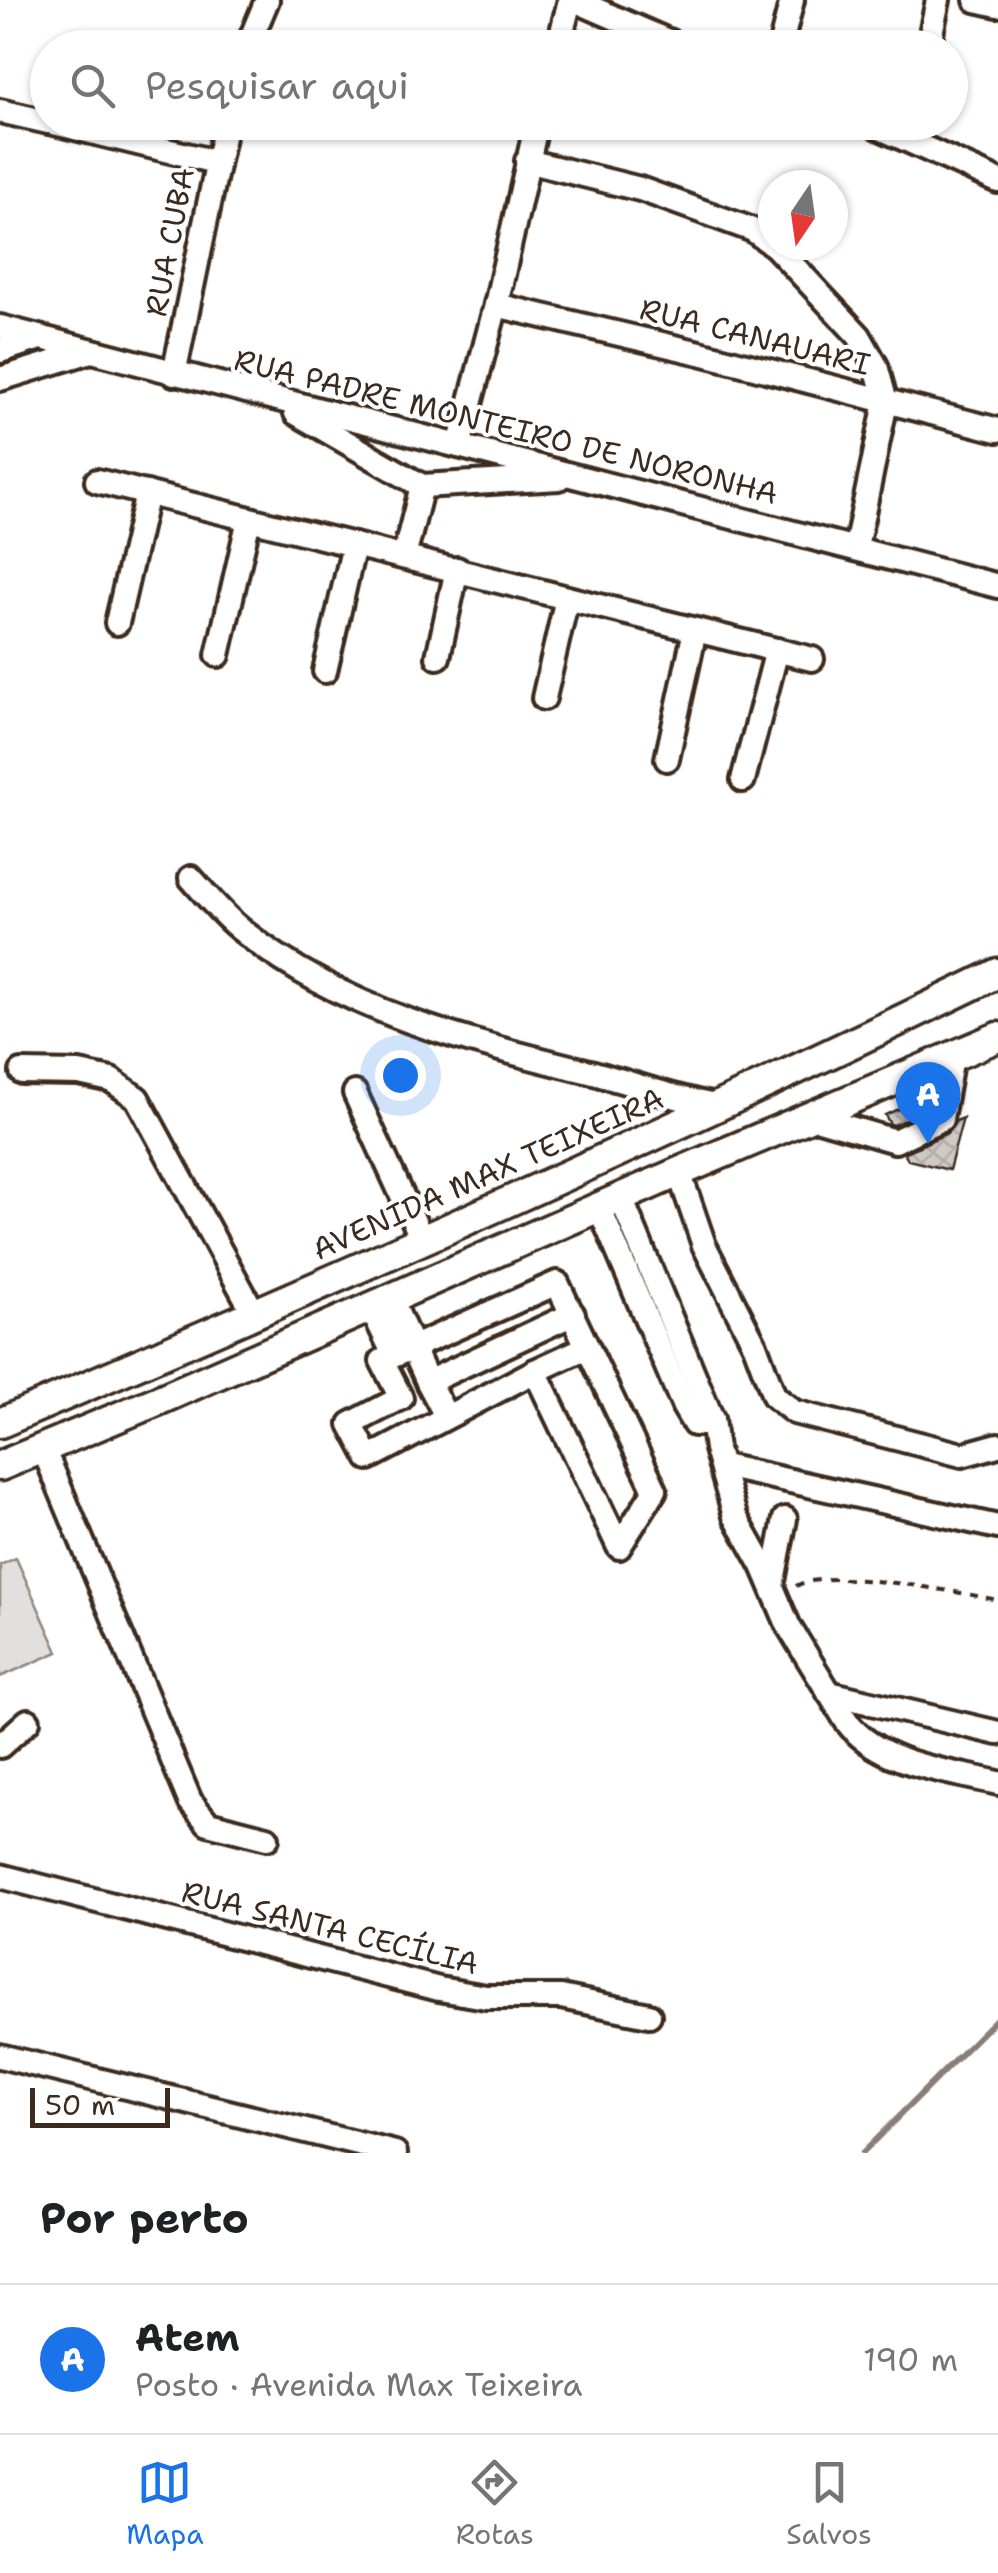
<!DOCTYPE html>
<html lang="pt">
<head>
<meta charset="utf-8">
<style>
  body { margin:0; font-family:"Shantell Sans",sans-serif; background:#f2f2f2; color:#202124 }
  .compass { position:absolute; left:758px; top:170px; width:90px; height:90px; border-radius:50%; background:#fff; box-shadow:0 2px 8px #0004; rotate:193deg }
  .scale { position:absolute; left:30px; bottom:25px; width:140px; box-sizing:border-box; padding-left:10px; border:5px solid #3b2a1e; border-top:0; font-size:28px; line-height:35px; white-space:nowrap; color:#3b2a1e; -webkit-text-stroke:8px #fff; paint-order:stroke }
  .you { position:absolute; left:400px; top:1075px; width:35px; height:35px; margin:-25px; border:8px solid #fff; border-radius:50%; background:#1a73e8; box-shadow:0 0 0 15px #1a73e833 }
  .badge { display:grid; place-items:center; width:65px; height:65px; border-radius:50%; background:#1a73e8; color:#fff; font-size:32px; font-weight:700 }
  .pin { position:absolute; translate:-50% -82px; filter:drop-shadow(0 2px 5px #0008) }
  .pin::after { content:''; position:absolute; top:52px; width:35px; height:30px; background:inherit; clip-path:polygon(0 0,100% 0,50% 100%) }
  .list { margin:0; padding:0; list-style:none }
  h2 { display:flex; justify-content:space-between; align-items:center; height:130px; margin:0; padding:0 40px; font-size:42px }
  h2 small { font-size:32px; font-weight:400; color:#757577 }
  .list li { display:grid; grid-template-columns:65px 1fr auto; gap:30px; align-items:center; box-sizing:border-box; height:150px; padding:0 40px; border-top:2px solid #e0e0e0 }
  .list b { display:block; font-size:38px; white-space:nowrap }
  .list p { margin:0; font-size:32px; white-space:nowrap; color:#757577 }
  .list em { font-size:32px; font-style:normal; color:#757577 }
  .icon { flex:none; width:55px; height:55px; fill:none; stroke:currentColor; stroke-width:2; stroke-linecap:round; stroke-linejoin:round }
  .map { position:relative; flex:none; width:998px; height:2153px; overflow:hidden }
  .search { position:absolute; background:#fff; box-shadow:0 2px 8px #0004; left:30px; right:30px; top:30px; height:110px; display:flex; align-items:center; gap:25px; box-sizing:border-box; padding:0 35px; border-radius:55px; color:#757577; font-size:38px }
  .sheet { height:280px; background:#fff }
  nav { display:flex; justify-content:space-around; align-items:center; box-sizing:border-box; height:140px; border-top:2px solid #e0e0e0; background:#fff; font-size:28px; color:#757577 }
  nav a { display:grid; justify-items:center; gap:5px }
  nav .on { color:#1a73e8 }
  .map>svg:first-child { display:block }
  .grass { fill:#e2e0de; stroke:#8e857e; stroke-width:2.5 }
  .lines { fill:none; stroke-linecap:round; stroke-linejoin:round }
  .stream { stroke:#887e77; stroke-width:6 }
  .building { fill:url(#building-cross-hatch); stroke:#3b2a1e; stroke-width:2.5 }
  .minor-casing { stroke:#3b2a1e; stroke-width:30 }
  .major-casing { stroke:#3b2a1e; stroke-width:35 }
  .path { stroke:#3b2a1e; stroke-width:4; stroke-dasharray:8 8; stroke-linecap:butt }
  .minor { stroke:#fff; stroke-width:22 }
  .major { stroke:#fff; stroke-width:28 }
  .labels { text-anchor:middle; stroke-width:8; stroke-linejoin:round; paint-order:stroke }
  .street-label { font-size:30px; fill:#3b2a1e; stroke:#fff }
</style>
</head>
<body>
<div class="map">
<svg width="998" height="2153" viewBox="0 0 998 2153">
  <defs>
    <pattern id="building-cross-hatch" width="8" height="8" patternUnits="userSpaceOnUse" patternTransform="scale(2.5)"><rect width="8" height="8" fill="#cfcac7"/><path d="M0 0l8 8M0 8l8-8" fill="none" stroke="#b3aeaa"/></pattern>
  </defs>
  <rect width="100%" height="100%" fill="#fff"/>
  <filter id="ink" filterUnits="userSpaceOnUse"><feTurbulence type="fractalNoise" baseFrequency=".01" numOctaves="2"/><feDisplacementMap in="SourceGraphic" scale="20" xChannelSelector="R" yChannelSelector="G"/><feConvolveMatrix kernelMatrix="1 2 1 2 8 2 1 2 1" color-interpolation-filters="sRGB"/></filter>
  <g filter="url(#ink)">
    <path class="grass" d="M16,1558L58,1652L0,1677V1565Z"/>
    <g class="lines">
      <path class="stream" d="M862,2153L998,2017"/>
    </g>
    <g class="building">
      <path d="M930,1094L928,1109L894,1125L890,1124L885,1115Z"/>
      <path d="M963,1118L949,1170L908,1160L904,1153L947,1133L956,1121Z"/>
    </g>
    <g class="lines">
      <defs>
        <g id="minor">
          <path d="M574,0L684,48"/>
          <path d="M976,0L998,5"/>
          <path d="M247,48L267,0"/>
          <path d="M558,48L570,0"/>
          <path d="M780,48L792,0"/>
          <path d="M928,48L938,0"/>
          <path d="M0,111L48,122"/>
          <path d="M50,122L216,162"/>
          <path d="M867,122L998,181"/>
          <path d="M527,161L640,189L753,230L775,246L859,336L876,366L886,402L856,547"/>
          <path d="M496,305L700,353L998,430"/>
          <path d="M0,327L998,586"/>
          <path d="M0,351L40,338"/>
          <path d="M174,374L226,122"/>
          <path d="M0,379L91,351"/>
          <path d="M296,413L422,486L559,478"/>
          <path d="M459,446L496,305L537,122"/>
          <path d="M97,481L812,659"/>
          <path d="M404,557L422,486"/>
          <path d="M117,623L147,493"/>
          <path d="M218,655L249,519"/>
          <path d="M438,657L457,569"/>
          <path d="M325,671L354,545"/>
          <path d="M544,698L567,598"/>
          <path d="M667,759L695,630"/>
          <path d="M743,780L777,650"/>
          <path d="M191,878C208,897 225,918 245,933C345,1012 468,1042 590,1072C632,1083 672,1098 715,1106"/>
          <path d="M22,1072L79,1073L111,1080L137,1098L255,1315"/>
          <path d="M355,1093L422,1239"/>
          <path d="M809,1116L895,1141L941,1119L952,1056"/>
          <path d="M679,1172L704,1245L755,1345L774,1396L794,1412L962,1455L998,1445"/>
          <path d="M621,1198L712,1419L716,1449L735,1516L763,1566L789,1627L847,1722C879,1765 949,1771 998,1783"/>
          <path d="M599,1207L684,1407L694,1424H708L712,1419"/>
          <path d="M557,1283L655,1490L619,1547L535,1371L369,1458L351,1424L401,1398L382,1361Z"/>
          <path d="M391,1299L428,1382"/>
          <path d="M371,1307L394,1355"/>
          <path d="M535,1371L587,1347"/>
          <path d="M446,1416L428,1382L573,1314"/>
          <path d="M43,1448L190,1801L208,1823L267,1838"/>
          <path d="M723,1466L998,1527"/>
          <path d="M772,1586L785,1519"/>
          <path d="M829,1693L998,1733"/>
          <path d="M0,1746L28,1721"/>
          <path d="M0,1876L439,1989L486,1997H561L649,2015"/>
          <path d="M0,2056L395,2153"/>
        </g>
        <g id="major">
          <path d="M0,1423C336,1280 670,1133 998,973"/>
          <path d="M0,1466L157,1401L679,1172L998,1037"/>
        </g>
      </defs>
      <use href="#minor" class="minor-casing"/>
      <use href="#major" class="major-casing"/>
      <path class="path" d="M796,1586C827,1567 958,1592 998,1600"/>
      <use href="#minor" class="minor"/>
      <use href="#major" class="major"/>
    </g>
  </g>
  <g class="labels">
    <g class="street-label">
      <text transform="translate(170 242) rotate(-79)" y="10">RUA CUBA</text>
      <text transform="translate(755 337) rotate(14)" y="10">RUA CANAUARI</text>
      <text transform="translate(506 427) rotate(14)" y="10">RUA PADRE MONTEIRO DE NORONHA</text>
      <text transform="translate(488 1174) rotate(-24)" y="10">AVENIDA MAX TEIXEIRA</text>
      <text transform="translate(330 1928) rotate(14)" y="10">RUA SANTA CECÍLIA</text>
    </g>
  </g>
</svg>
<svg class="compass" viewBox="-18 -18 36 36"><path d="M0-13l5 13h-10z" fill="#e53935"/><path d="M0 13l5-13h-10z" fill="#757577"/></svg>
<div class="scale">50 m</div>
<div class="you"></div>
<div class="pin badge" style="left:928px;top:1144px">A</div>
<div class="search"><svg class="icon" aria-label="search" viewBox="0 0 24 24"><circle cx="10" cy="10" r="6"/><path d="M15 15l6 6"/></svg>Pesquisar aqui</div>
</div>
<section class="sheet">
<h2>Por perto<small></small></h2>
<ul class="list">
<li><span class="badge">A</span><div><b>Atem</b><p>Posto · Avenida Max Teixeira</p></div><em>190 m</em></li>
</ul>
</section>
<nav>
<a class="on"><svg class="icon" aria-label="map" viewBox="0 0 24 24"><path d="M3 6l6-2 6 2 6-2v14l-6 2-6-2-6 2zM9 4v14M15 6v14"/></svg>Mapa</a>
<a><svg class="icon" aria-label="directions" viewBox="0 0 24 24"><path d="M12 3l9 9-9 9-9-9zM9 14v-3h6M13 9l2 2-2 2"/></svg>Rotas</a>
<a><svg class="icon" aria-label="saved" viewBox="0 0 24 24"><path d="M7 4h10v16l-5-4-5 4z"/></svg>Salvos</a>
</nav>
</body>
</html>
